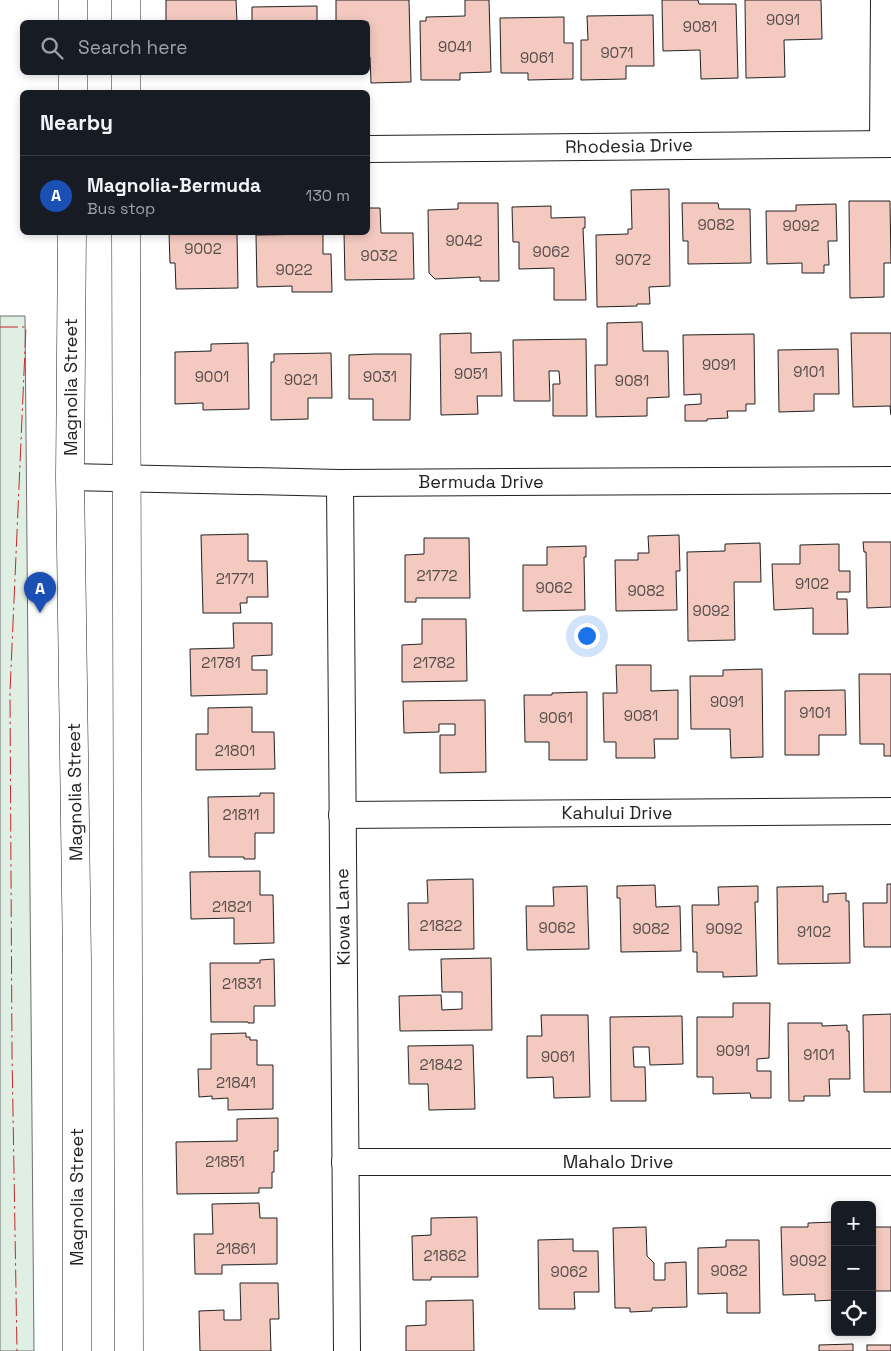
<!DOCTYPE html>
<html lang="en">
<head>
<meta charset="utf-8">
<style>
  body { margin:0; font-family:"Space Grotesk",sans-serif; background:#20242c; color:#f1f3f6 }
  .controls { position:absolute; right:15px; bottom:15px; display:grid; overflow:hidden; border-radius:8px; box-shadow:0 2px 8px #0003 }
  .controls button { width:45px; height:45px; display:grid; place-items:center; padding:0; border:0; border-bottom:1px solid #363941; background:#171b24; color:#f1f3f6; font:25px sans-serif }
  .you { position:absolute; left:586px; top:635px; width:18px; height:18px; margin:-12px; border:4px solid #fff; border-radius:50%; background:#1a73e8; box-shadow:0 0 0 8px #1a73e833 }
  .badge { display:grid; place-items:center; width:32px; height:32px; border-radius:50%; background:#0b8043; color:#fff; font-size:16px; font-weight:700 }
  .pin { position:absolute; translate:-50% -41px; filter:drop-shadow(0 1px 2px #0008) }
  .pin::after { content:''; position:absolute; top:26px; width:18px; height:15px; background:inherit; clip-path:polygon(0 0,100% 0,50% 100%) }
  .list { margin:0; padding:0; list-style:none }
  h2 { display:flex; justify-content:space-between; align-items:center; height:65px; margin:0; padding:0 20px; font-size:21px }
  h2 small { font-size:16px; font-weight:400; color:#9ea1a6 }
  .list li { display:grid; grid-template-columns:32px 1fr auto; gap:15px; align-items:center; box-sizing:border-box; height:80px; padding:0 20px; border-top:1px solid #363941 }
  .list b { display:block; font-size:19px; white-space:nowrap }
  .list p { margin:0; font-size:16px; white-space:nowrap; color:#9ea1a6 }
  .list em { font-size:16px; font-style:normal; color:#9ea1a6 }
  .icon { flex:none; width:28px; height:28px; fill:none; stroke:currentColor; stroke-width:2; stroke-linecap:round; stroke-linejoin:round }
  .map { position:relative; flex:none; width:891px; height:1351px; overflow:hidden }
  .search { position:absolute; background:#171b24; box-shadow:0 2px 8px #0003; left:20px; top:20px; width:350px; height:55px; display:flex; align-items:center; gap:12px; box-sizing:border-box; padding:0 18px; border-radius:8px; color:#9ea1a6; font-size:19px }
  .panel { position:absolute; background:#171b24; box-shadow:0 2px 8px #0003; left:20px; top:90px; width:350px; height:145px; border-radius:8px }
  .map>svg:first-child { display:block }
  .green { fill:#e0efe3; stroke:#6f6f6f }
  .building { fill:#f3c9c0; stroke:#222 }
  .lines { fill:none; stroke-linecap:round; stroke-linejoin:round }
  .street-casing { stroke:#222; stroke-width:28 }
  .secondary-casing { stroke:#222; stroke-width:29 }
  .street { stroke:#fff; stroke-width:26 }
  .secondary { stroke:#fff; stroke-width:28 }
  .power { stroke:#c62828; stroke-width:1; stroke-dasharray:18 4 2.5 4; stroke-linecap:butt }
  .labels { text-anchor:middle; stroke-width:4; stroke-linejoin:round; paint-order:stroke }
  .number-label { font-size:15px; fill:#564c4a }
  .street-label { font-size:18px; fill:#222; stroke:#fff }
</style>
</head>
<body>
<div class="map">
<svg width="891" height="1351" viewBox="0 0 891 1351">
  <rect width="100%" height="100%" fill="#fff"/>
  <path class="green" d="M0,316H25L34,1351H0Z"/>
  <g class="building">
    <path d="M166,0H236L237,22H166Z"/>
    <path d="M336,0H409L411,82L371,83L370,57H368V22H336Z"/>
    <path d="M465,0H489L491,72L460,73V80H421L420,21H426V17L465,16Z"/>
    <path d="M662,0H698L699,4H736L738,78L701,79L700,50L663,51Z"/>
    <path d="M745,0H821L822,39L784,40L785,77L746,78Z"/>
    <path d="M317,6V22H252V7Z"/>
    <path d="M653,15L654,66H626V79L581,80V40H588L587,16Z"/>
    <path d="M564,17V43H573V79L528,80V73H501L500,18Z"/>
    <path d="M669,189L670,286L649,287L650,304H637V306L597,307L596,235L628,234V229H632L631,190Z"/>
    <path d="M849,201H890L891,263H884V297L850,298Z"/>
    <path d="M458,203H498L499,281H480V277L435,279L429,273L428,210L458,209Z"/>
    <path d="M682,203H718L719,209H750L751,263L688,264V241H683Z"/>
    <path d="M836,204L837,241H828L829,265H824V273H802V263L767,264L766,211H796V205Z"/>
    <path d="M551,206V218L585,217V228H583L586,300H554V268L519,269V242H513L512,207Z"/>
    <path d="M368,208H380L381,233H413L414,279L345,280L344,232H368Z"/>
    <path d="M169,232L237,234L238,288L176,289L175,263H170Z"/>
    <path d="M323,234V254H331L332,292H292V286L257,287L256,235Z"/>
    <path d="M642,322L643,351H668L669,397L647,398V416L596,417L595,365H607V323Z"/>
    <path d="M471,333V353L501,352L502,396H477L478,414L441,415L440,334Z"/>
    <path d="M851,333H891V415L890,406L853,407Z"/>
    <path d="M754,334L755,404H746V411H727L728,418L707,419V421H685V405L701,404V394L684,395L683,335Z"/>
    <path d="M586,339L587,416H553V384H560L559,371H549L550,401H514L513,340Z"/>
    <path d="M248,343L249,409L203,410V403L175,404V352L211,351V344Z"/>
    <path d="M838,349L839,394H814V411L779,412L778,350Z"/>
    <path d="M331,353L332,398H308V419L271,420V362H274V354Z"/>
    <path d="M375,354H411L410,420H373V399H349V355Z"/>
    <path d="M248,534V561H267L268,597H247V603H240L241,613H203L201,535Z"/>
    <path d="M679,535L680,571H676L677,610L616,611L615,560H638V553H649L648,536Z"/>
    <path d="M424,538H469L470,598H416V602H405V555L424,554Z"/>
    <path d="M863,542H891V607L867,608L866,552H864Z"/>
    <path d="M760,543L761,582H734L735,640L688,641L687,552L725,551V544Z"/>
    <path d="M839,544V571H850V592H837V599H847L848,634H813V608L774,610L772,564H800V545Z"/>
    <path d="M586,546V557H584L585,610L523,611V565H547V547Z"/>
    <path d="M422,619H466L467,681L402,682V645L422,644Z"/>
    <path d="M233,623H272V655L252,656V670H267V694L191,696L190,649L234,648Z"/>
    <path d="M616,665H651V691L678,690V739H654L655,758H616V742H604L603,693H617Z"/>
    <path d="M762,669L763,757L731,758L730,729H691L690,676H723V670Z"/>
    <path d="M859,674H891V756H884V744H860Z"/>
    <path d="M845,690L846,735H819V755H785V691Z"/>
    <path d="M587,692V760H549V742H525L524,695H552V693Z"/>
    <path d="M485,700L486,772L440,773V735H455V724H439V732L404,733L403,701Z"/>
    <path d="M252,707V732H274L275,769L196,770V734H208V708Z"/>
    <path d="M260,793H274V833H255V859H244V857H209L208,797L260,796Z"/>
    <path d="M260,871V895H273L274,943L234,944V918L191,919L190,872Z"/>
    <path d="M473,879L474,949L409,950L408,903H428L427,880Z"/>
    <path d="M887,884H891V947H864L863,903H887Z"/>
    <path d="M655,885L656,907L680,906L681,951L621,952L620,898H617V886Z"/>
    <path d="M587,886L589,949L527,950L526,906H554L553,887Z"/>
    <path d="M758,886V902H755L757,976L723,977V972H697V952H693L692,905H719L718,887Z"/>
    <path d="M823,886V902H828V894L846,893V901H849L850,963L778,964L777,887Z"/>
    <path d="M491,958L492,1030L400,1031L399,996L441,995L442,1010L462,1009V992H442L441,959Z"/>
    <path d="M274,959L275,1006H254V1023H248V1022H211L210,963H260V960Z"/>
    <path d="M733,1003H770L769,1058L757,1059V1071H771V1098H751L750,1093L713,1094V1077H697V1017H733Z"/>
    <path d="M891,1014V1092H864L863,1015Z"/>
    <path d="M541,1015H588L590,1097L554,1098L553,1077L527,1078V1036H542Z"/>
    <path d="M682,1016L683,1064L650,1065L649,1047H633L634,1067H645L646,1101H611L610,1017Z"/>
    <path d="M788,1023H822V1026L847,1025V1031H849L850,1079H829L830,1096H804V1101H789Z"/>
    <path d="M246,1033V1037H250V1040H257V1065H273V1109L228,1110V1098L212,1099V1096L199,1097L198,1069H211V1034Z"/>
    <path d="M473,1045L475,1109L429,1110L428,1084H409L408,1046Z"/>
    <path d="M278,1118V1151H274V1172H272V1188H259V1193L177,1194L176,1142L237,1141V1119Z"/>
    <path d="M259,1203L260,1218H277V1264L222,1265V1274H195L194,1234H213L212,1204Z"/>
    <path d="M477,1217L478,1277H431V1280H413L412,1236L431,1235V1218Z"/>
    <path d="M835,1222V1300L815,1301V1294L783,1295L781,1227H808V1223Z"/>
    <path d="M646,1227L647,1256L654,1263V1280H665V1263L686,1262L687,1307L652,1308V1311L630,1312V1308H615L613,1228Z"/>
    <path d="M873,1227H891V1291H874Z"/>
    <path d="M573,1239V1251H598L599,1292H574L575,1309H539L538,1240Z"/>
    <path d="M726,1240H759L760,1313H727V1293L698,1294V1248L726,1247Z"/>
    <path d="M240,1283H278L279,1319H270L271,1351H200L199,1311L224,1310V1320H241Z"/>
    <path d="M473,1300L474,1351H406V1326L426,1325V1301Z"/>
    <path d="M853,1344V1351H819V1345Z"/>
    <rect x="867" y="1345" width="24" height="6"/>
  </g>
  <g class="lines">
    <defs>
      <g id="street">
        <path d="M883,144L884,0"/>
        <path d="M368,149L891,144"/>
        <path d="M70,477L340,483L891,480"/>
        <path d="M340,483L347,1351"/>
        <path d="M342,815L891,811"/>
        <path d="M345,1162H891"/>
      </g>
      <g id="secondary">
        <path d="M73,0V22"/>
        <path d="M126,0V22"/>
        <path d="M73,92V72"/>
        <path d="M126,92V72"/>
        <path d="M72,232L70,477L77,961V1351"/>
        <path d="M126,232L129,1351"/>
      </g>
    </defs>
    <use href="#street" class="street-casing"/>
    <use href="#secondary" class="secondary-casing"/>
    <use href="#street" class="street"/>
    <use href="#secondary" class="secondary"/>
    <path class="power" d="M0,327H26L10,692L12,1052L17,1351"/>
  </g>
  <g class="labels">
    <g class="number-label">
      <text x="783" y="25">9091</text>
      <text x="700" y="32">9081</text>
      <text x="455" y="52">9041</text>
      <text x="617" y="58">9071</text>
      <text x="537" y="63">9061</text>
      <text x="716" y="230">9082</text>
      <text x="801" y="231">9092</text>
      <text x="464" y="246">9042</text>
      <text x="203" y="254">9002</text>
      <text x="551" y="257">9062</text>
      <text x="379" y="261">9032</text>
      <text x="633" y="265">9072</text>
      <text x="294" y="275">9022</text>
      <text x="719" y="370">9091</text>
      <text x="809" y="377">9101</text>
      <text x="471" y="379">9051</text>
      <text x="212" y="382">9001</text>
      <text x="380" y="382">9031</text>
      <text x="301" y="385">9021</text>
      <text x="632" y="386">9081</text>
      <text x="437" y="581">21772</text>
      <text x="235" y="584">21771</text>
      <text x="812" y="589">9102</text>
      <text x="554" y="593">9062</text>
      <text x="646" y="596">9082</text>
      <text x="711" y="616">9092</text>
      <text x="221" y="668">21781</text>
      <text x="434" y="668">21782</text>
      <text x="727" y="707">9091</text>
      <text x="815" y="718">9101</text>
      <text x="641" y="721">9081</text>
      <text x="556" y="723">9061</text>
      <text x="235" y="756">21801</text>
      <text x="241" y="820">21811</text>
      <text x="232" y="912">21821</text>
      <text x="441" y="931">21822</text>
      <text x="557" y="933">9062</text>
      <text x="651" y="934">9082</text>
      <text x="724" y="934">9092</text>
      <text x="814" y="937">9102</text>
      <text x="242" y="989">21831</text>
      <text x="733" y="1056">9091</text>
      <text x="819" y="1060">9101</text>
      <text x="558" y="1062">9061</text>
      <text x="441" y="1070">21842</text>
      <text x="236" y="1088">21841</text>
      <text x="225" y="1167">21851</text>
      <text x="236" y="1254">21861</text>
      <text x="445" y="1261">21862</text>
      <text x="808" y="1266">9092</text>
      <text x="729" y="1276">9082</text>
      <text x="569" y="1277">9062</text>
    </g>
    <g class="street-label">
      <text transform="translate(629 146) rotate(-1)" y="6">Rhodesia Drive</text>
      <text transform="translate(71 387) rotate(-90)" y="6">Magnolia Street</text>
      <text x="481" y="488">Bermuda Drive</text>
      <text transform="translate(75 792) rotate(-91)" y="6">Magnolia Street</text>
      <text x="617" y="819">Kahului Drive</text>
      <text transform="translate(343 917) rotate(-91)" y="6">Kiowa Lane</text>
      <text x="618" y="1168">Mahalo Drive</text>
      <text transform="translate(77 1197) rotate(-90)" y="6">Magnolia Street</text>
    </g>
  </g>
</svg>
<div class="controls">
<button>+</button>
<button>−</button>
<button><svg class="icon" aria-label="locate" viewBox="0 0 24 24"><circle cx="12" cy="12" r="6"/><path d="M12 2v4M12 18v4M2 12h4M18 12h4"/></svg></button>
</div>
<div class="you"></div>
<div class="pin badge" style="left:40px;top:613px;background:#1a4fb4">A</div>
<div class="search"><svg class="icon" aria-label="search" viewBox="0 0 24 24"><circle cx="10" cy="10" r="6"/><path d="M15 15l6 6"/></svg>Search here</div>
<section class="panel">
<h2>Nearby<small></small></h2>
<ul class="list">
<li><span class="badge" style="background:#1a4fb4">A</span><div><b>Magnolia-Bermuda</b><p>Bus stop</p></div><em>130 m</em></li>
</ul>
</section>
</div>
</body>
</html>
